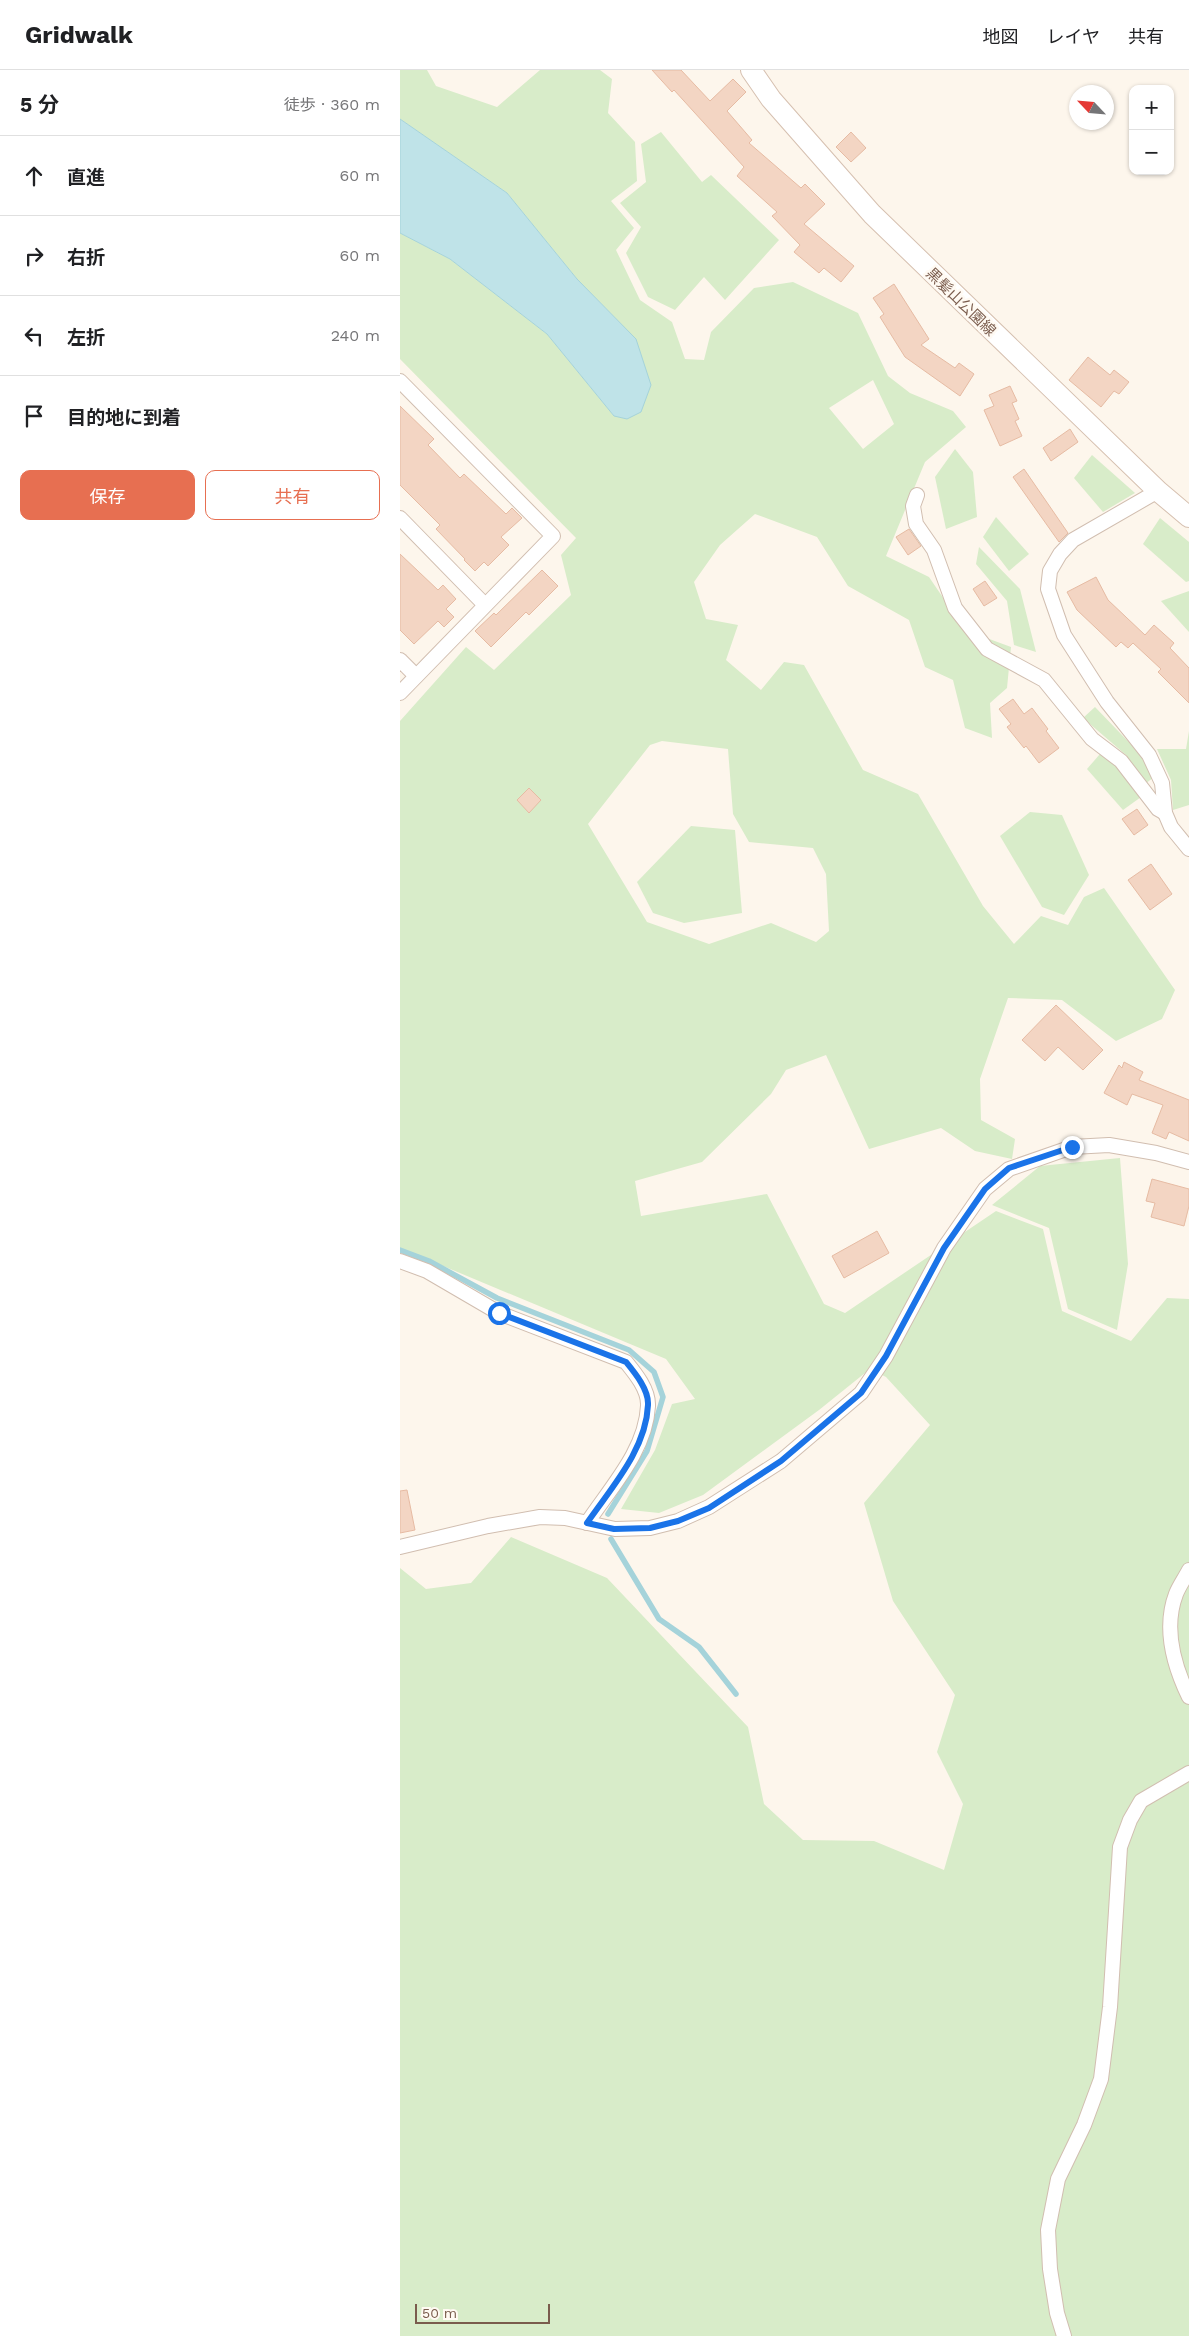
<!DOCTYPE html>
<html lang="ja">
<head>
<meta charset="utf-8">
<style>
  body { margin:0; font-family:"Work Sans","Noto Sans JP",sans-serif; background:#f2f2f2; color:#202124 }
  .controls { position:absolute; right:15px; top:15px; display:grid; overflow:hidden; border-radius:10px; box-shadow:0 1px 4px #0004 }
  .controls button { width:45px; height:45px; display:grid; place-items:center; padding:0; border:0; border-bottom:1px solid #e0e0e0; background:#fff; color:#202124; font:25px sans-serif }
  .compass { position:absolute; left:669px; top:15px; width:45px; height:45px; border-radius:50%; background:#fff; box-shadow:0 1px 4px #0004; rotate:296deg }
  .scale { position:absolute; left:15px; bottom:12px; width:135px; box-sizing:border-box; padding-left:5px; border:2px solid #7a5c4d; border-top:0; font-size:14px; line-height:18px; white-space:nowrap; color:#7a5c4d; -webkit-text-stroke:4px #fffaf3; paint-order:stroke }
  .stop { position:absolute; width:15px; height:15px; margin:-11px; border:4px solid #1a73e8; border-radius:50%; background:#fff }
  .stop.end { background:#1a73e8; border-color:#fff; box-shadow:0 1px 5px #0008 }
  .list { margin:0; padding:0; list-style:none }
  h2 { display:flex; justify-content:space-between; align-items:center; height:65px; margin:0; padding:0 20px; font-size:21px }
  h2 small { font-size:16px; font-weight:400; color:#757577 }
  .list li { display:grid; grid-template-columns:32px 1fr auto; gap:15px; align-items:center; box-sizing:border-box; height:80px; padding:0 20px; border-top:1px solid #e0e0e0 }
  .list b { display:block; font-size:19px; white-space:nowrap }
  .list em { font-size:16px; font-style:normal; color:#757577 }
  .actions { display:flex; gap:10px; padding:15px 20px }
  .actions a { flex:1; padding:11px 0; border:1px solid #e76f51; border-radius:10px; text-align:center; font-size:18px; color:#e76f51 }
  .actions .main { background:#e76f51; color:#fff }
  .icon { flex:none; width:28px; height:28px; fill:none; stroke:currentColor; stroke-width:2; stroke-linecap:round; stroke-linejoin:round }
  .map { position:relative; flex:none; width:789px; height:2266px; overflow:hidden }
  header { display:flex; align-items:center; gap:30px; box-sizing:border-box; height:70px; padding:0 25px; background:#fff; border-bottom:1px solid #e0e0e0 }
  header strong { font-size:24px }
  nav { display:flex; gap:28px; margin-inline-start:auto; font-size:18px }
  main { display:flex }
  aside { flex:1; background:#fff }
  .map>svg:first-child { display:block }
  .green { fill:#d8ecc9; fill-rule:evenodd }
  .water { fill:#bfe3e8; stroke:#a5d3da }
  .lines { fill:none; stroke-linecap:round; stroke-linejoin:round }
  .stream { stroke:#a5d3da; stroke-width:5.5 }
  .building { fill:#f3d5c3; stroke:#e6bba3 }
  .minor-casing { stroke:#d1beb0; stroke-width:16 }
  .secondary-casing { stroke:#d6c0b0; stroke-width:22 }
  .minor { stroke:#fff; stroke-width:14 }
  .secondary { stroke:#fff; stroke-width:20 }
  .route { stroke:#1a73e8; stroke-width:6 }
  .labels { text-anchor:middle; stroke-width:5; stroke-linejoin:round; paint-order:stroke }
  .street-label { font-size:15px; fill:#7a5c4d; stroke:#fffaf3 }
</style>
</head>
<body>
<header>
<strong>Gridwalk</strong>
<nav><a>地図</a><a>レイヤ</a><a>共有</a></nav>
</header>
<main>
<aside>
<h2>5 分<small>徒歩 · 360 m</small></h2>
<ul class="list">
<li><svg class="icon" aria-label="ahead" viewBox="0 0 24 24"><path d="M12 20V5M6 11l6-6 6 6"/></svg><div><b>直進</b></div><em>60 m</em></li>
<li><svg class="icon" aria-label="right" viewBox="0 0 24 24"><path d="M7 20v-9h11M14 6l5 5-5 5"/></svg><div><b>右折</b></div><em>60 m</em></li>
<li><svg class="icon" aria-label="left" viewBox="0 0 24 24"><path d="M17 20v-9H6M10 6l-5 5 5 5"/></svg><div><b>左折</b></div><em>240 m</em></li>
<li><svg class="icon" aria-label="arrive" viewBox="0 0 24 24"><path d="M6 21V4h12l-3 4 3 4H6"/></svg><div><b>目的地に到着</b></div></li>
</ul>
<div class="actions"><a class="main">保存</a><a>共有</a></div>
</aside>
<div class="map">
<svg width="789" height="2266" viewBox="0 0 789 2266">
  <rect width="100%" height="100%" fill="#fdf6ec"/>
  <g class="green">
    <path d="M0,0H27L36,16L97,37L140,0H200L212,9L208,43L235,72L237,111L211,131L234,158L216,180L240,230L272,252L285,289L304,290L311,262L354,218L393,212L458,243L488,306L510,323L553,341L566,357L525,392L486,486L529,507L565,560L611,577L607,618L590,633L592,668L565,658L553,610L525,597L509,550L448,516L417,467L355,444L320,475L294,512L306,549L338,555L326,590L361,620L384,592L404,595L463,700L518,724L583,836L614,874L641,846L668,855L684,827L704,818L775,920L762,949L716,971L662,930L608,928L580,1009L581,1050L615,1069L612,1089L575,1081L541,1058L469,1079L426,985L386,1000L371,1024L302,1092L235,1111L241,1146L367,1124L424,1234L445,1243L596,1141L643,1159L662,1241L731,1271L767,1228L789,1229V2266H0V1498L26,1519L71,1513L111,1467L207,1508L348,1657L364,1734L403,1770L474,1771L544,1800L563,1734L537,1682L555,1625L493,1531L464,1433L530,1355L486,1307L470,1299L419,1340L303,1425L259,1443L221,1439L255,1380L272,1334L295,1329L266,1289L0,1178V651L66,577L94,600L171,525L161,485L176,468L0,289V163L50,189L147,264L214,346L236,269L177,209L107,123L0,49ZM473,310L494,354L463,379L429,338ZM262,671L328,679L333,744L349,772L413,778L426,804L429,861L416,872L371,853L309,874L247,852L188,754L250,675Z"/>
    <path d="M261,62L302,112L311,105L379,170L325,230L304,207L275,240L248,227L226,183L241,157L220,133L246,112L241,74Z"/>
    <path d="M555,379L573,402L577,447L546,459L535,407Z"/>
    <path d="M692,385L735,423L703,442L674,408Z"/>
    <path d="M596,447L629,484L609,501L583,467Z"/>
    <path d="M760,448L789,472V511L786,512L743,474Z"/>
    <path d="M579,477L620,519L636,582L614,575L607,531L576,494Z"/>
    <path d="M789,521V562L761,531Z"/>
    <path d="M695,637L746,690L754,707L745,714L726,685L683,648Z"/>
    <path d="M789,661V735L773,740L771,710L757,679H786Z"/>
    <path d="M700,684L715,695L741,727L723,740L687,699Z"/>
    <path d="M630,742L662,745L689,805L664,845L642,837L600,766Z"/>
    <path d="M291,756L335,760L342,843L284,853L253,843L237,812Z"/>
    <path d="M720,1088L728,1194L717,1260L668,1239L649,1158L592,1135L640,1096Z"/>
  </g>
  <path class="water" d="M0,49L107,123L177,209L236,269L251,315L241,342L227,349L214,346L147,264L50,189L0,163Z"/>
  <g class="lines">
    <g class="stream">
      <path d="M0,1180L29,1191L97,1228L229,1280L254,1302L263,1327L247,1381L208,1444"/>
      <path d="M211,1469L259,1549L299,1577L336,1624"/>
    </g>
  </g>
  <g class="building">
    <path d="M252,0H281L310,31L333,9L346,22L327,41L352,70L349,73L401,118L405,114L425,134L404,154L454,196L441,212L424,198L419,203L394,182L400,175L372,146L377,142L337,106L344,97L274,20L272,22Z"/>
    <path d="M451,62L466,78L451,92L436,77Z"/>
    <path d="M494,214L529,269L521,275L555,298L559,293L574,304L560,326L505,287L480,247L484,244L473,228Z"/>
    <path d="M688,287L710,305L714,300L729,312L719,324L714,321L701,337L669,310Z"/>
    <path d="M610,316L617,331L612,333L619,349L615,351L622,366L600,376L584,340L594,336L589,325Z"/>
    <path d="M0,336L34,369L28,375L60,408L64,404L106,444L112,438L122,448L101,467L109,475L88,496L84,492L75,501L64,490L65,489L36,459L40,455L0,415Z"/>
    <path d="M670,359L678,372L651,391L643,378Z"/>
    <path d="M624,399L668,463L659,472L613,407Z"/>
    <path d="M509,459L521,476L508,485L496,467Z"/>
    <path d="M0,484L38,520L43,515L56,529L46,539L54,547L44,557L38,551L14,574L0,560Z"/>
    <path d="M142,500L158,516L129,545L126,542L91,577L75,561L94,543L96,545Z"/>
    <path d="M696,507L708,530L745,565L754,555L774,573L770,578L789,598V633L758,602L761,599L733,573L728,578L721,572L716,577L677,540L667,522Z"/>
    <path d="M585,511L597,528L584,536L573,519Z"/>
    <path d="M613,629L624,644L632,638L648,659L646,661L659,678L639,693L626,676L624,678L607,657L611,654L599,639Z"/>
    <path d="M129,718L141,730L129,743L117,730Z"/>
    <path d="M737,739L748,755L734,765L722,749Z"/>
    <path d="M751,794L772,824L750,840L728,810Z"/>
    <path d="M656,935L703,980L683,1000L658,977L645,991L622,970Z"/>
    <path d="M724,992L743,1002L739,1010L789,1030V1071L769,1062L766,1069L752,1063L763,1035L732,1024L727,1035L704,1023L719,995L722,998Z"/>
    <path d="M752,1109L789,1119V1136L784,1156L751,1147L755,1133L746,1131Z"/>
    <path d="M477,1161L489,1183L444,1208L432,1186Z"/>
    <path d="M7,1420L15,1460L0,1463V1421Z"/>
  </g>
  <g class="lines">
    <defs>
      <g id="minor">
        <path d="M0,311L153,466L0,623"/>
        <path d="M758,421L673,470L660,484L650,501L648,519L664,565L707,632L749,685L762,713L765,743L771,757L789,779"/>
        <path d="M517,425L513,436L516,454L534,480L555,538L587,579L644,610L692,669L721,691L758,739L765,743"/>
        <path d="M0,448L85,535"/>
        <path d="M0,590L16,606"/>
        <path d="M0,1191L27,1201L99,1243L226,1292C235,1303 249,1320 248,1336C246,1380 211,1417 187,1453"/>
        <path d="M0,1477L88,1456L140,1447L165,1448L215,1459L250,1458L278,1451L309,1437L381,1391L461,1323L486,1286L544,1178L585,1119L609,1099L672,1077L709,1075L756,1083L789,1092"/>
        <path d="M789,1500C785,1508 779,1516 776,1524C763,1558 774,1596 789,1627"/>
        <path d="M664,2266L657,2243L650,2199L648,2160L658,2109L684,2055L701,2009L710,1937L720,1777L730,1750L741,1731L789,1703"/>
      </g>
      <path id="secondary" d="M351,0L371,29L472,144L758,421L789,447"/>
    </defs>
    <use href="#minor" class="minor-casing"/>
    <use href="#secondary" class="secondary-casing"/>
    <use href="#minor" class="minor"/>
    <use href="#secondary" class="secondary"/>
  </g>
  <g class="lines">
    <path class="route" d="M99,1243L226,1292C235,1303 249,1320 248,1335C246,1380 211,1418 187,1453L214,1459L250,1458L278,1451L309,1438L381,1391L461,1323L486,1286L544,1178L585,1119L609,1098L672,1077"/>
  </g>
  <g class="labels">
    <g class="street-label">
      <text transform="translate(561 232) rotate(44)" y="5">黒髪山公園線</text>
    </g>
  </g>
</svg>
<div class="controls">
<button>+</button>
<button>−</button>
</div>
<svg class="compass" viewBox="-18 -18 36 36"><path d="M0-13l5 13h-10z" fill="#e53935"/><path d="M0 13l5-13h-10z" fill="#757577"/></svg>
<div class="scale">50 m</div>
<div class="stop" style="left:99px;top:1243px"></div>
<div class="stop end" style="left:672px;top:1077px"></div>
</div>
</main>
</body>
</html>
